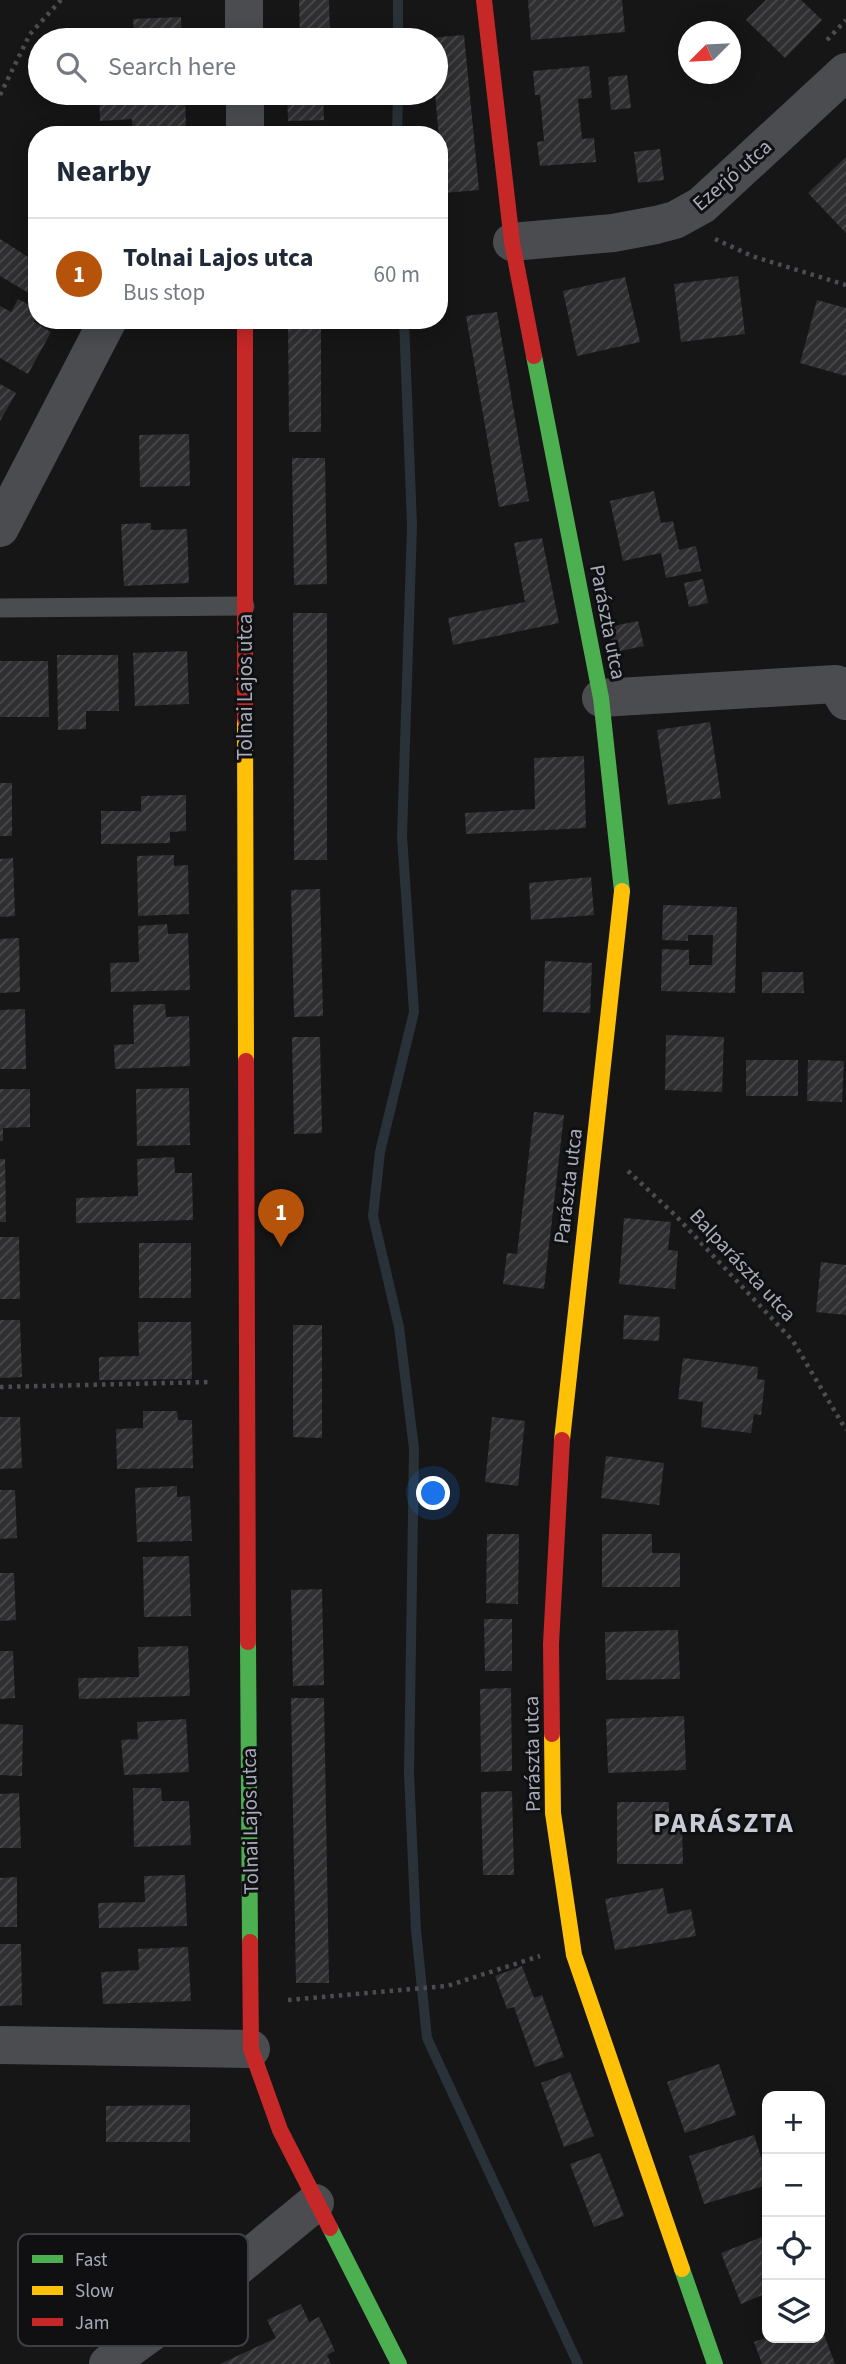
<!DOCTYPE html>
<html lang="en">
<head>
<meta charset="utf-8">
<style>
  body { margin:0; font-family:"Source Sans 3",sans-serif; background:#f6f6f7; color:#1f2937 }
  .controls { position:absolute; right:21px; bottom:21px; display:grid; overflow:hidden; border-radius:14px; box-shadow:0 4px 18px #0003 }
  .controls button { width:63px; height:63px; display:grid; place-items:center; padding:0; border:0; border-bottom:2px solid #e0e1e3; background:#fff; color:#1f2937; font:35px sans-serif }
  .compass { position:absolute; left:678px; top:21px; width:63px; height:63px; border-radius:50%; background:#fff; box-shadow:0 4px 18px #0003; rotate:246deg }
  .you { position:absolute; left:434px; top:1494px; width:24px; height:24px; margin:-18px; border:5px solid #fff; border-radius:50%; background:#1a73e8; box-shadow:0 0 0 10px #1a73e833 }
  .badge { display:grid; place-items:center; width:46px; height:46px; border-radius:50%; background:#b45309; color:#fff; font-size:23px; font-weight:700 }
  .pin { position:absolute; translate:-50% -58px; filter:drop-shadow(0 2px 4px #0008) }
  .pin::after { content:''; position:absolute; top:37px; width:24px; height:21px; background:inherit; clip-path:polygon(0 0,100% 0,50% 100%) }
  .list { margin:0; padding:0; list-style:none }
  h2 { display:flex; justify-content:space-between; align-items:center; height:91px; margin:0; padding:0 28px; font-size:30px }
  h2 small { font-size:23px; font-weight:400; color:#747a83 }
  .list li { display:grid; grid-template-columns:46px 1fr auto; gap:21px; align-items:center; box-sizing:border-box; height:112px; padding:0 28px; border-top:2px solid #e0e1e3 }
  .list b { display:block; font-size:26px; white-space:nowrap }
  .list p { margin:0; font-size:23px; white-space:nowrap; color:#747a83 }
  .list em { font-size:23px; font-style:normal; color:#747a83 }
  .icon { flex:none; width:38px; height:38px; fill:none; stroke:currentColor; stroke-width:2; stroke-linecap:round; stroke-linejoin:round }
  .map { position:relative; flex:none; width:846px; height:2364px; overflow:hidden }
  .search { position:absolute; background:#fff; box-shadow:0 4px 18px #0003; left:28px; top:28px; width:420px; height:77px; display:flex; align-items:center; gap:18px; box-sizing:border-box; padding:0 24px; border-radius:38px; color:#747a83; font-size:26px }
  .panel { position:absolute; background:#fff; box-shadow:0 4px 18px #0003; left:28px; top:126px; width:420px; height:203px; border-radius:28px }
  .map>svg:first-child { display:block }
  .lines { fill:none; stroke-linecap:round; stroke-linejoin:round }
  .stream { stroke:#293239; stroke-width:10 }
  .building { fill:url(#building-hatch) }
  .path { stroke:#4c4d51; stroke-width:4.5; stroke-dasharray:3.5 5; stroke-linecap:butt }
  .lane { stroke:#4a4c50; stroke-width:19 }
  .street { stroke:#4a4c50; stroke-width:38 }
  .fast { stroke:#4caf50; stroke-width:16 }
  .slow { stroke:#ffc107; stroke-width:16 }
  .jam { stroke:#c62828; stroke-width:16 }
  .labels { text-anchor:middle; stroke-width:6; stroke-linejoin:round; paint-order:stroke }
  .street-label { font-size:21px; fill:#a7acb9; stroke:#101013 }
  .district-label { font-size:28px; font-weight:bold; letter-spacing:2px; fill:#c8cbd4; stroke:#101013 }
  .key { fill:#101013; stroke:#3d3f45; stroke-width:2 }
  .key-label { font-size:19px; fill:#a7acb9 }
</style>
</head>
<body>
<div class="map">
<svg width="846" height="2364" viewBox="0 0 846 2364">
  <defs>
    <pattern id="building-hatch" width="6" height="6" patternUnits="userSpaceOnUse" patternTransform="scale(1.75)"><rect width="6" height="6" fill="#2f2f31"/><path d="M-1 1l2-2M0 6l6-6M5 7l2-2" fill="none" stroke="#4a4a4d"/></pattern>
  </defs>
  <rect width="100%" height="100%" fill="#161617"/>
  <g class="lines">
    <g class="stream">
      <path d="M398,40V0"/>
      <path d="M397,135L398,93"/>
      <path d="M404,320L412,525L402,836L414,1012L380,1152L373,1216L399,1327L414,1449L409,1773L416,1930L427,2038L578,2364"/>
    </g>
  </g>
  <g class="building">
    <path d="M299,0H329L330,40H300Z"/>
    <path d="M528,0H622L625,32L531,40Z"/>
    <path d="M766,0H801L822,20L785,58L746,20Z"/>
    <path d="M181,17L182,40H110V34L134,33L133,19Z"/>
    <path d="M464,35L479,190L444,193L435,93L436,40H428V38Z"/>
    <path d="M589,66L592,98L578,99L582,139L594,138L596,162L540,166L537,142L544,141L540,95H535L533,71Z"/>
    <path d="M627,75L631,108L611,110L608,77Z"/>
    <path d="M99,93H185L186,128L133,130L132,119L100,121Z"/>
    <path d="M287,93H323L324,120L288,121Z"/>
    <path d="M660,149L664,180L638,183L634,152Z"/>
    <path d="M846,157V233L808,193Z"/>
    <path d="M0,239L28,257L37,242V298L0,276Z"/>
    <path d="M738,276L745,334L681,342L674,284Z"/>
    <path d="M625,277L640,342L577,356L563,291Z"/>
    <path d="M18,299L37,309L34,322L51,332L28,374L0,358V306L11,312Z"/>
    <path d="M817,300L846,308V376L800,363Z"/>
    <path d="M497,312L529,501L499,507L466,316Z"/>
    <path d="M288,320H321V432H289Z"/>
    <path d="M0,384L16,393L0,421Z"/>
    <path d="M189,434L190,486L140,487L139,435Z"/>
    <path d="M292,458H325L327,584L294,585Z"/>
    <path d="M654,491L661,523L673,521L679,550L696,546L701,571L666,578L661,553L623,561L610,501Z"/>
    <path d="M151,523V530L187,529L189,583L124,586L121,524Z"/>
    <path d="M542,538L559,623L453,645L448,618L525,602L514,543Z"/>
    <path d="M703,579L708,603L689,607L684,583Z"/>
    <path d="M293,613H327V860H294Z"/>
    <path d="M638,621L644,646L615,652L608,627Z"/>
    <path d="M187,651L189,704L135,706L133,653Z"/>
    <path d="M57,655H118L119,711H86V729L58,730Z"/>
    <path d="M0,661H48L49,717H0Z"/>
    <path d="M710,722L721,798L668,805L657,730Z"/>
    <path d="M584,756L586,828L466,834L465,813L535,809L534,758Z"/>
    <rect x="0" y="783" width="12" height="53"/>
    <path d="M186,795V831L170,832V843L101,844V811H141V796Z"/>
    <path d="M174,855V866L188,865L189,914L138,916L137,856Z"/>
    <path d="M13,858L15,916L0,917V859Z"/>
    <path d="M591,877L594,915L531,920L529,883Z"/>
    <path d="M320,889L323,1016L294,1017L291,890Z"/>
    <path d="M663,905L737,907L735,993L661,991L662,949L689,950V965H712L713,935H688V941L662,940Z"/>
    <path d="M167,924L168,934L188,933L190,990L111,992L110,963L139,962L138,926Z"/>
    <path d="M19,938L20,992L0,993V939Z"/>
    <path d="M545,961L592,963L590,1013L543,1012Z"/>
    <path d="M762,972H803L804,993H762Z"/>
    <path d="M165,1004L166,1017L189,1016L190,1066L115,1069L114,1045L134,1044L133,1005Z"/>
    <path d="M25,1009L26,1069H0V1010Z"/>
    <path d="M666,1035L724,1037L722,1092L665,1090Z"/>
    <path d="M292,1037H320L322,1133L294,1134Z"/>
    <rect x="746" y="1060" width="52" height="36"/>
    <path d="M808,1060L844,1061L842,1102L807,1101Z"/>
    <path d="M189,1088L190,1145L137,1146L136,1089Z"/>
    <path d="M0,1089H30V1127L3,1128V1141H0Z"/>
    <path d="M534,1112L564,1115L544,1289L503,1284L507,1253L517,1254Z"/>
    <path d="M174,1157L175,1173H192L193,1220L76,1223V1198L138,1196L137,1159Z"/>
    <path d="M0,1159H5L6,1222H0Z"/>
    <path d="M624,1218L671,1222L668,1250L678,1251L675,1289L619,1284Z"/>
    <path d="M0,1237H19L20,1299H0Z"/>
    <rect x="139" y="1243" width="52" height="55"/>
    <path d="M821,1262L846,1265V1315L816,1312Z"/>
    <path d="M624,1315L660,1317L659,1341L623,1339Z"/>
    <path d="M0,1320H20L22,1377L0,1378Z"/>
    <path d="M138,1322H191L192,1379L99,1380V1357L139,1356Z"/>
    <path d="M293,1325H322V1438L293,1437Z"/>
    <path d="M683,1358L758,1367L757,1379L765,1380L761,1415L754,1414L751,1433L701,1427L703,1402L678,1399Z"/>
    <path d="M143,1411H177L178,1420H192L193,1468L117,1469L116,1429L143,1428Z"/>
    <path d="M0,1417H20L22,1468L0,1469Z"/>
    <path d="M492,1417L525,1421L518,1486L485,1482Z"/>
    <path d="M606,1456L664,1463L659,1505L601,1498Z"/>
    <path d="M177,1486V1497L190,1496L192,1541L137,1542L135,1488Z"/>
    <path d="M0,1490H15L17,1538L0,1539Z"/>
    <path d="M487,1534H519L518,1604L486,1603Z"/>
    <path d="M602,1534H652V1553H680V1587H602Z"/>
    <path d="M189,1556L191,1616L144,1617L143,1557Z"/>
    <path d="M0,1573H14L16,1620L0,1621Z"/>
    <path d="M322,1589L324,1685L293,1686L291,1590Z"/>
    <path d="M484,1619H512V1671H485Z"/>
    <path d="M678,1630L680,1679L606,1680L605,1632Z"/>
    <path d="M188,1646L190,1696L79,1699L78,1678L139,1677L138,1647Z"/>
    <path d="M0,1651H13L15,1698L0,1699Z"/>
    <path d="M511,1688L512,1771L481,1772L480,1689Z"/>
    <path d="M291,1698H324L329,1983H296Z"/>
    <path d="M684,1716L686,1770L608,1773L606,1719Z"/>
    <path d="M186,1719L189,1772L124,1775L121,1740L138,1739L137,1722Z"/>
    <path d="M0,1724L23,1725L22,1776L0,1775Z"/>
    <path d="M133,1788H161L162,1801H189L191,1845L134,1847Z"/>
    <path d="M512,1791L514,1875H483L481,1792Z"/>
    <path d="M19,1793L21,1848H0V1794Z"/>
    <path d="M617,1802H669V1829H682L683,1864H617Z"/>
    <path d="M185,1875L187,1926L99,1928L98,1903L145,1902L144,1876Z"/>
    <path d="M17,1877V1927H0V1878Z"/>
    <path d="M663,1888L668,1914L691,1909L696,1936L615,1950L605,1899Z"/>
    <path d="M0,1944H21L22,2005L0,2006Z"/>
    <path d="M188,1947L191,2001L103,2004L101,1972L139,1970L138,1949Z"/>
    <path d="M522,1966L534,1998L542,1995L564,2057L535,2067L514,2007L507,2009L495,1976Z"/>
    <path d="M719,2064L736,2115L685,2133L667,2082Z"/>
    <path d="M570,2072L594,2136L564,2147L541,2083Z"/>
    <path d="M190,2105V2142H106V2106Z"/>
    <path d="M754,2135L767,2176V2185L704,2204L689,2156Z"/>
    <path d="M600,2153L624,2216L594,2227L570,2164Z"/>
    <path d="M767,2235V2293L741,2304L721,2253Z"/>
    <path d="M301,2304L309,2322L319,2317L335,2351L327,2355L331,2364H220L276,2338L267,2320Z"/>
    <path d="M820,2324L835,2364H762L754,2342L767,2337L820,2338Z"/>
  </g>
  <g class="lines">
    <g class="path">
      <path d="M827,40L846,20"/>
      <path d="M0,95L30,34L61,0"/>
      <path d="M715,239L752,256L846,285"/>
      <path d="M628,1171L675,1215L793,1341L846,1430"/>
      <path d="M0,1387L210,1382"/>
      <path d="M288,2000L447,1986L540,1956"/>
    </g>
    <path class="lane" d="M0,608L245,606"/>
    <g class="street">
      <path d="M244,0V40"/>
      <path d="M245,93V135"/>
      <path d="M512,242L613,233L656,225L675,220L702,205L846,72"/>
      <path d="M0,528L108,320"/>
      <path d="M601,698L836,684L846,701"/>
      <path d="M0,2045L251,2049"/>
      <path d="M108,2364L208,2291L315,2203"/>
    </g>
    <g class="fast">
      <path d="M534,356L601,698L622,891"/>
      <path d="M248,1642L250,1942"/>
      <path d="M330,2228L399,2364"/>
      <path d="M682,2269L715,2364"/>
    </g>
    <g class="slow">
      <path d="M245,719L246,1061"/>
      <path d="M562,1440L622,891"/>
      <path d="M552,1734L553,1813L574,1955L682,2269"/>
    </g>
    <g class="jam">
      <path d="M484,0L512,242L534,356"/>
      <path d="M245,320V719"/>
      <path d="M246,1061L248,1642"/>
      <path d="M552,1734L551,1644L562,1440"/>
      <path d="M250,1942L251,2049L280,2130L330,2228"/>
    </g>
  </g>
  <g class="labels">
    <g class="street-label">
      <text transform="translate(732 175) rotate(-41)" y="7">Ezerjó utca</text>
      <text transform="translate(608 622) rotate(79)" y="7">Parászta utca</text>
      <text transform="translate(245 687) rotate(-90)" y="7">Tolnai Lajos utca</text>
      <text transform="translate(568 1186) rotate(-83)" y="7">Parászta utca</text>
      <text transform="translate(743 1265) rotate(47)" y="7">Balparászta utca</text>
      <text transform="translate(532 1754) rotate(-91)" y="7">Parászta utca</text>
      <text transform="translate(250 1821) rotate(-91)" y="7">Tolnai Lajos utca</text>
    </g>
    <g class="district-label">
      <text x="724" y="1832">PARÁSZTA</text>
    </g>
  </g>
  <rect x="18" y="2234" width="230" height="112" rx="10" class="key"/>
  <rect x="32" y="2255" width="31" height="8" fill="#4caf50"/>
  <rect x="32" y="2286" width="31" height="9" fill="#ffc107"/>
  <rect x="32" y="2318" width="31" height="8" fill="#c62828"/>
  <g class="key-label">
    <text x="75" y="2266">Fast</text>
    <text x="75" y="2297">Slow</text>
    <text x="75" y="2329">Jam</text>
  </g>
</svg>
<div class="controls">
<button>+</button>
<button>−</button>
<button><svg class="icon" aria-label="locate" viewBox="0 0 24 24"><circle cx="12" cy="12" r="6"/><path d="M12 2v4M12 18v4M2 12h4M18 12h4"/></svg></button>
<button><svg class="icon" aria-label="layers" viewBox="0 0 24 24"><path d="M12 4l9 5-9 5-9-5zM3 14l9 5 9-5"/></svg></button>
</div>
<svg class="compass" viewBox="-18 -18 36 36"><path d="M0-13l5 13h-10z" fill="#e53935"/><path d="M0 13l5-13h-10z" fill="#747a83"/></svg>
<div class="you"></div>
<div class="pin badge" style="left:281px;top:1247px">1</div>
<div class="search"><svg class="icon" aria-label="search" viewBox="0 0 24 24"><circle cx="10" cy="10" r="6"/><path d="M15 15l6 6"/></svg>Search here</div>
<section class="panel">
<h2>Nearby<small></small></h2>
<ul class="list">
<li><span class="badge">1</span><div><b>Tolnai Lajos utca</b><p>Bus stop</p></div><em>60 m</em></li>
</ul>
</section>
</div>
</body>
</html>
